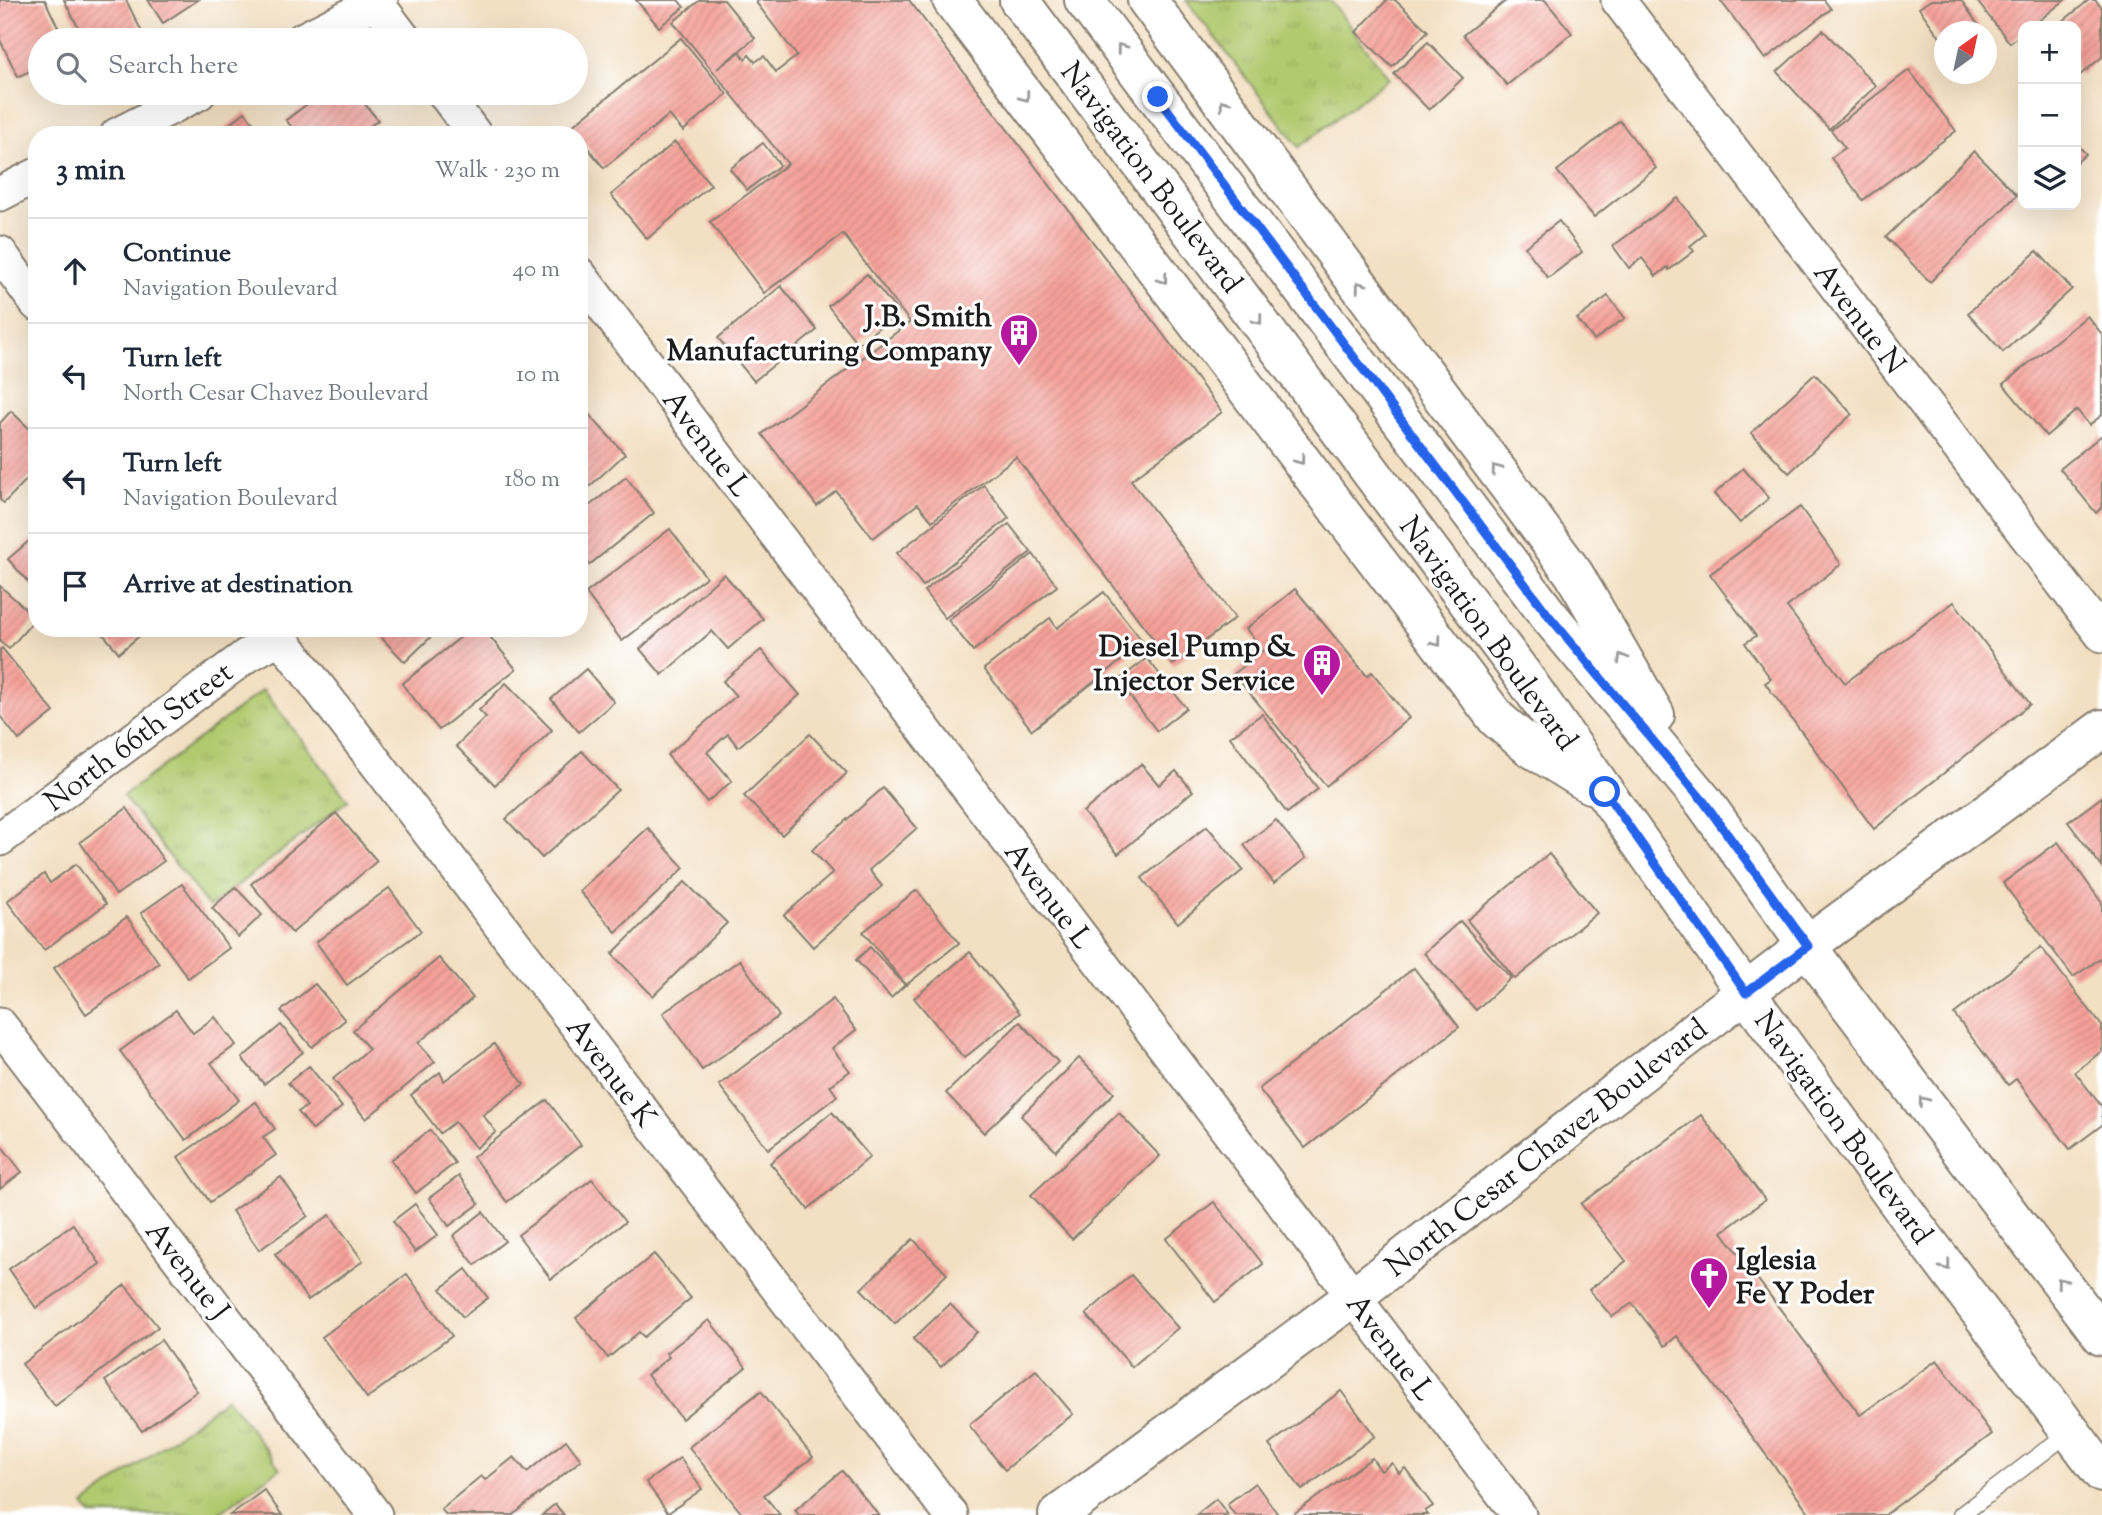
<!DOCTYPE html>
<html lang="en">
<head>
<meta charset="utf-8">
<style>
  body { margin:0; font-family:"Sorts Mill Goudy",serif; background:#f6f6f7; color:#1f2937 }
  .controls { position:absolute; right:21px; top:21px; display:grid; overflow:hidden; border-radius:14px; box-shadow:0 7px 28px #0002 }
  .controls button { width:63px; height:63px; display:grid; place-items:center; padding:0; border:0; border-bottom:2px solid #e0e1e3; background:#fff; color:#1f2937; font:35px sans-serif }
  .compass { position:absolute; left:1934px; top:21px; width:63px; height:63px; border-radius:50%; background:#fff; box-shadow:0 7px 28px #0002; rotate:33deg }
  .stop { position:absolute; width:21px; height:21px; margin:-16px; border:5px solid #2563eb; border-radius:50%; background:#fff }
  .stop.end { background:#2563eb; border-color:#fff; box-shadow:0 2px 7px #0008 }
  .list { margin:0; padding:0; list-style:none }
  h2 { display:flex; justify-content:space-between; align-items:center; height:91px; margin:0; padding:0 28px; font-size:30px }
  h2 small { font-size:23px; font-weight:400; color:#747a83 }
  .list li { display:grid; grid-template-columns:46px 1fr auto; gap:21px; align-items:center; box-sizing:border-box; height:105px; padding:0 28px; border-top:2px solid #e0e1e3 }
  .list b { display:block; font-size:26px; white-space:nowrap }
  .list p { margin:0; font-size:23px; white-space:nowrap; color:#747a83 }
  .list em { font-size:23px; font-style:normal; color:#747a83 }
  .icon { flex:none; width:38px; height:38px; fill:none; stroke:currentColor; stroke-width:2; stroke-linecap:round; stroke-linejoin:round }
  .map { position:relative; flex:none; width:2102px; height:1515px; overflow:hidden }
  .search { position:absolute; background:#fff; box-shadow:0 7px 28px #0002; left:28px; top:28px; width:560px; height:77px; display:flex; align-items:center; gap:18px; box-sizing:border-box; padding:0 24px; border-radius:38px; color:#747a83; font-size:26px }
  .panel { position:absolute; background:#fff; box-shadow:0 7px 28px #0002; left:28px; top:126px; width:560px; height:511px; border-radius:28px }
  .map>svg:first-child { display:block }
  .grass { fill:url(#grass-tufts); stroke:#667346; stroke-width:2 }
  .building { fill:url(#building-hatch) }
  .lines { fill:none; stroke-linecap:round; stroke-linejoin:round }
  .service-casing { stroke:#887e70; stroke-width:19 }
  .minor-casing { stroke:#887e70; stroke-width:37 }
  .tertiary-casing { stroke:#887e70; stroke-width:42 }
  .primary-casing { stroke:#887e70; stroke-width:42 }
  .service { stroke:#fff; stroke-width:16 }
  .minor { stroke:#fff; stroke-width:33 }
  .tertiary { stroke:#fff; stroke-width:38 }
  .primary { stroke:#fff; stroke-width:38 }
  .oneway { stroke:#999 }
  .route { stroke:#2563eb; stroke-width:9 }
  .labels { text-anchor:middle; stroke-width:6; stroke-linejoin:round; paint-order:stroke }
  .street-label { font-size:30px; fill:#1c1c1c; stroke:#fff }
  .poi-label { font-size:30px; font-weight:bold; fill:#1c1c1c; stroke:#fff; text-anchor:end }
</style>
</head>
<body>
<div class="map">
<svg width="2102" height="1515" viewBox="0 0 2102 1515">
  <defs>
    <pattern id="grass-tufts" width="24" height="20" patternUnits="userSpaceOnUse" patternTransform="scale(1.75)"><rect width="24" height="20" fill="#b1ca6f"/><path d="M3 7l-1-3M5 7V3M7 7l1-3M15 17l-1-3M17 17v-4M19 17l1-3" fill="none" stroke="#98ad60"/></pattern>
    <pattern id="building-hatch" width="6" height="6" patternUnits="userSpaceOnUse" patternTransform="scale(1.75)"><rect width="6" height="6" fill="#f5a098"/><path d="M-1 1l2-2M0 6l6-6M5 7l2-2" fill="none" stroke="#d18982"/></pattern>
  </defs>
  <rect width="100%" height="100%" fill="#fff"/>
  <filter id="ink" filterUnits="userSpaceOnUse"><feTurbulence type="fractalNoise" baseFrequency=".0143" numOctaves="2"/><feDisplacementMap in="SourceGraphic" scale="14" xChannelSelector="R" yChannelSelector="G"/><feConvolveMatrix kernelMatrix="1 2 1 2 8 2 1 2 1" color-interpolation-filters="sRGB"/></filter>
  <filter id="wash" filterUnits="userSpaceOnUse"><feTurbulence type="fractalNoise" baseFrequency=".00686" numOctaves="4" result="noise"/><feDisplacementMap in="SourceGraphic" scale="28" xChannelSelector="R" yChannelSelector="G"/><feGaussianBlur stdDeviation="1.57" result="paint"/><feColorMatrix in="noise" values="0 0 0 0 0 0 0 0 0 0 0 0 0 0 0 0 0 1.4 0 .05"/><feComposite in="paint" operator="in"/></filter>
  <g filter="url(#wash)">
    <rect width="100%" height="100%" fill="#f3e0c3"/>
    <g class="grass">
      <path d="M1186,0H1330L1389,78L1299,147Z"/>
      <path d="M263,690L348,800L209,907L123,796Z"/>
      <path d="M227,1398L280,1468L217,1515H91L84,1505Z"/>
    </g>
    <g id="blocks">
      <g class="building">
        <path d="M0,0H45L64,40H40V66L18,77L0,40Z"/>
        <path d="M64,0H126L142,32L126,40H85Z"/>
        <path d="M148,0H198L163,23Z"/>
        <path d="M636,0H678L684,7L659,27Z"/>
        <path d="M700,0H724L755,38L717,69L740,52L745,59L749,55L755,62L764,56L776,72L797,56L756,2L760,0H909L1222,412L1131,480L1235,618L1173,665L1016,457L932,521L918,504L873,538L836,491L817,506L762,434L910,322L843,234L764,293L710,222L788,164L673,22Z"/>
        <path d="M1387,0H1395L1428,31L1392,67L1356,32Z"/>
        <path d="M1507,0H1545L1572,33L1507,85L1463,35Z"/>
        <path d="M1720,0H1824L1831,9L1765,59Z"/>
        <path d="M1931,0H1961L1979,26L1972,32H1944V43L1919,8Z"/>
        <path d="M1976,0H2065L2032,26H2023V33L2010,43Z"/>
        <path d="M2089,0H2095L2102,8V57L2080,75L2076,70V26H2057Z"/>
        <path d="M1823,30L1876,86L1829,129L1777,72Z"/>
        <path d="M681,38L727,94L683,131L669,115L604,168L571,127Z"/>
        <path d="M1428,42L1463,78L1429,110L1394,74Z"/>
        <path d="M1909,70L1956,131L1863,200L1831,158L1845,148L1831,130Z"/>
        <path d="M322,93H356L378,120L359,135H298L286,120Z"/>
        <path d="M245,112L263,135H216Z"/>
        <path d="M1620,121L1656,168L1594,217L1557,171Z"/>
        <path d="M675,142L711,185L647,239L611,195Z"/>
        <path d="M763,143L780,165L747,190L730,169Z"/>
        <path d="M2076,143L2086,154L2076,163Z"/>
        <path d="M1974,151L2017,195L1930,282L1886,237Z"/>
        <path d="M1678,198L1705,234L1690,246L1694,251L1669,270L1668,267L1656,276L1642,258L1629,268L1613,246Z"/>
        <path d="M1559,221L1582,252L1548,278L1525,247Z"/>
        <path d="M2037,251L2072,289L2003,352L1968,313Z"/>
        <path d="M867,274L898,312L858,344L828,306Z"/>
        <path d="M781,286L817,330L754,381L718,338Z"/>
        <path d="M1608,296L1625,318L1594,340L1577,319Z"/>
        <path d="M2087,316L2102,334V415L2089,425L2077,410L2046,436L2003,384Z"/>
        <path d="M1815,374L1852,414L1789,473L1751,433Z"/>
        <path d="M11,411L37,436V469L4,503L0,500V423Z"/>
        <path d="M586,411L625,454L579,496V417Z"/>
        <path d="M2102,435V507L2096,513L2060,469Z"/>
        <path d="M1743,468L1769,498L1740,523L1714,494Z"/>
        <path d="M626,477L654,513L589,565L579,553V514Z"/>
        <path d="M984,485L1009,518L923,586L897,553Z"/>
        <path d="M1800,507L1841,564L1787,607L1845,683L1954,602L2030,704L1874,829L1765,683L1771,679L1745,643L1756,636L1710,574Z"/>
        <path d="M1009,524L1031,552L945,618L924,591Z"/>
        <path d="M670,529L706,577L622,641L586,593Z"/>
        <path d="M37,534V592L8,559Z"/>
        <path d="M1033,554L1057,586L973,651L948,620Z"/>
        <path d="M724,574L763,619L728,649L712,631L662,675L640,649Z"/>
        <path d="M0,586L36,618L9,649L0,642Z"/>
        <path d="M1295,589L1367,676L1372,672L1409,718L1326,786L1234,674L1263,650L1246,629Z"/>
        <path d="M1104,592L1144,643L1032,730L984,669L1050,618L1057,628Z"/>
        <path d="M98,628H149L119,653Z"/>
        <path d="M372,628H440L405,662Z"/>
        <path d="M472,628H483L516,669L439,730L402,684Z"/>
        <path d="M2,648L54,712L19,740L0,716V650Z"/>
        <path d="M761,650L800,695L738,747L728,734L707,752L732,781L707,802L667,755L736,696L723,681Z"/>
        <path d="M1147,658L1186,708L1157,731L1118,681Z"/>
        <path d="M586,669L614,702L579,732L551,699Z"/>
        <path d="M506,683L552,730L495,785L456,746L486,717L479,710Z"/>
        <path d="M1262,714L1318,789L1287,813L1230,737Z"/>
        <path d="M810,734L847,773L782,835L744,796Z"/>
        <path d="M582,751L618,790L542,858L506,819Z"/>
        <path d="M1141,764L1159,785L1176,771L1193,791L1118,854L1083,812Z"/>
        <path d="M883,788L917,828L869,870L882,886L813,947L784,915L833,873L812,850Z"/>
        <path d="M2102,797V867L2068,822Z"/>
        <path d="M127,808L164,861L116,895L80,842Z"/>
        <path d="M336,813L377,861L292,933L251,884Z"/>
        <path d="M1276,820L1306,858L1274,883L1244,845Z"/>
        <path d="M1207,826L1243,870L1178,923L1142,878Z"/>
        <path d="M648,828L684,868L616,932L579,891Z"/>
        <path d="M2058,842L2102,903V962L2100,959L2073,977L2003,883Z"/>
        <path d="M1549,854L1597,913L1515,979L1467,920Z"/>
        <path d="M76,864L106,904L44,950L7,901L44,874L50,883Z"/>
        <path d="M685,882L727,923L653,996L612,954Z"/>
        <path d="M182,884L229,948L188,978L141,913Z"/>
        <path d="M235,887L262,915L238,937L212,908Z"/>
        <path d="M389,888L421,931L347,985L316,942Z"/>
        <path d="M917,890L959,943L906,985L863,932Z"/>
        <path d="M127,917L159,963L86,1014L54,968Z"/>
        <path d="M1460,921L1511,978L1476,1010L1424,953Z"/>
        <path d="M870,947L905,985L891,998L856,960Z"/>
        <path d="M2041,947L2102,1026V1051L2075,1072L2102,1107V1125L2070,1149L2016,1079L2008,1085L1954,1014Z"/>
        <path d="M970,952L1020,1013L964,1058L914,998Z"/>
        <path d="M439,958L473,998L418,1043L435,1062L366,1119L333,1079L369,1049L353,1030Z"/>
        <path d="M740,960L779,1016L702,1070L663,1013Z"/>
        <path d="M1414,968L1459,1027L1305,1148L1259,1089Z"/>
        <path d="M315,984L345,1020L312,1047L281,1011Z"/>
        <path d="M833,999L856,1030L832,1048L850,1071L830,1086L837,1096L768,1149L719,1085Z"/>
        <path d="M176,1010L193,1033L215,1017L236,1045L211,1063L239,1100L186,1140L120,1051Z"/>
        <path d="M1020,1022L1058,1062L984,1133L946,1093Z"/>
        <path d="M281,1025L303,1052L264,1084L242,1058Z"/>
        <path d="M494,1044L524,1084L483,1115L496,1132L476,1148L455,1122L440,1133L411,1095L440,1072L444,1081Z"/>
        <path d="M1079,1058L1114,1093L1056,1151L1021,1116Z"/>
        <path d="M309,1066L342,1107L313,1130L298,1112L307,1106L288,1083Z"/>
        <path d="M547,1100L581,1145L507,1202L473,1157Z"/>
        <path d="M256,1102L275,1129L263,1137L276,1155L210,1202L178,1157Z"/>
        <path d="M832,1112L870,1157L808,1209L770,1163Z"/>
        <path d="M1119,1113L1160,1156L1072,1239L1031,1195Z"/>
        <path d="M1701,1115L1765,1200L1722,1232L1860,1415L1937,1360L1992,1434L1885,1515H1811L1677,1336L1665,1346L1632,1303L1612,1317L1589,1290L1626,1261L1581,1204Z"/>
        <path d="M430,1130L455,1163L416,1193L391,1160Z"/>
        <path d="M0,1144L22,1172L0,1189Z"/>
        <path d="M459,1176L479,1204L449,1226L429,1198Z"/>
        <path d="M281,1177L308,1216L259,1250L232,1211Z"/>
        <path d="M592,1179L625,1222L551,1279L518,1235Z"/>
        <path d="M1214,1202L1263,1264L1215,1302L1166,1239Z"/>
        <path d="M415,1204L438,1235L415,1252L393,1221Z"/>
        <path d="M483,1212L505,1241L475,1265L453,1236Z"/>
        <path d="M330,1215L363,1261L308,1300L275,1254Z"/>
        <path d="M73,1224L100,1264L36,1308L9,1269Z"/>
        <path d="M913,1239L947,1274L895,1324L861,1289Z"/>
        <path d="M654,1254L691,1298L644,1337L639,1332L608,1358L576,1318Z"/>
        <path d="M466,1269L488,1298L463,1317L441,1289Z"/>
        <path d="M407,1274L452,1336L367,1398L322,1337Z"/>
        <path d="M1131,1275L1178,1328L1132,1367L1086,1314Z"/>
        <path d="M125,1285L158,1327L55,1406L22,1364Z"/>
        <path d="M950,1304L977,1332L941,1367L913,1339Z"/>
        <path d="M709,1320L746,1367L682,1419L647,1375L669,1357L666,1353Z"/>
        <path d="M161,1340L197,1391L142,1431L105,1381Z"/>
        <path d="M1036,1370L1073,1414L1005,1470L969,1425Z"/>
        <path d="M761,1391L813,1457L764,1495L780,1515H743L689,1447Z"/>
        <path d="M1341,1391L1375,1436L1302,1490L1269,1445Z"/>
        <path d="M566,1440L581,1460L513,1515H446L441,1509L481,1476L485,1480L514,1457L527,1472Z"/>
        <path d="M680,1458L702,1489L668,1513L646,1482Z"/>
        <path d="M1372,1458L1381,1471L1392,1463L1399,1473L1405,1468L1433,1506L1425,1511L1428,1515H1292Z"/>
        <path d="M842,1471L879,1515H799L795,1510Z"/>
        <path d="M1255,1483L1277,1513L1274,1515H1235L1227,1504Z"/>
        <path d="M264,1490L282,1515H230Z"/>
        <path d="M1216,1499L1228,1515H1196Z"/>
        <path d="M555,1504L564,1515H542Z"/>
      </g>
    </g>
  </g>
  <g filter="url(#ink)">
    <use href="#blocks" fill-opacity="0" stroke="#887e70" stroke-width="2"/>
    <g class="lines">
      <defs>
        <path id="service" d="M1961,1515L2071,1431"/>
        <g id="minor">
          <path d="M1618,0L2102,635"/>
          <path d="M376,2L405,40"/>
          <path d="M302,40L381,0"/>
          <path d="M444,93L475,135"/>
          <path d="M117,135L199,93"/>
          <path d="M0,194L37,175"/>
          <path d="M0,253L37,304"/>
          <path d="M579,274L1519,1515"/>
          <path d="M273,628L951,1515"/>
          <path d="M0,839L246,656L280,637"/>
          <path d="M0,1025L375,1515"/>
        </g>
        <path id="tertiary" d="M1058,1515L1353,1297L1677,1045L1808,945L2102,729"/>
        <g id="primary">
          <path d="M952,0L1497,719L1530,747L1590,784"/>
          <path d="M1019,0L1521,673L1746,993L1913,1223L2102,1473"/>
          <path d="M1084,0L1549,616L1704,802L1843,996L2102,1336"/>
          <path d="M1147,0L1574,574L1655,715"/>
        </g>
      </defs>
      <use href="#service" class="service-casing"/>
      <use href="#minor" class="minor-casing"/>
      <use href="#tertiary" class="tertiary-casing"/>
      <use href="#primary" class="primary-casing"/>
      <use href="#service" class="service"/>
      <use href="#minor" class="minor"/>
      <use href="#tertiary" class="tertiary"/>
      <use href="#primary" class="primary"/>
    </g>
    <defs><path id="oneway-chevron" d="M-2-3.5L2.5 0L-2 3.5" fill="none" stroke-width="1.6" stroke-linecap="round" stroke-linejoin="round" transform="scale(1.75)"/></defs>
    <g class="oneway">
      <use href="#oneway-chevron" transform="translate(1121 48) rotate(-127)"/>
      <use href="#oneway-chevron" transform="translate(1025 97) rotate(53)"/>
      <use href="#oneway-chevron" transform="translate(1224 104) rotate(-127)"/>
      <use href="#oneway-chevron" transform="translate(1163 279) rotate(53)"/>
      <use href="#oneway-chevron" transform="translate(1360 286) rotate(-127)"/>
      <use href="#oneway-chevron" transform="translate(1258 320) rotate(53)"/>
      <use href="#oneway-chevron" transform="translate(1300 460) rotate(53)"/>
      <use href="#oneway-chevron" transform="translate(1496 469) rotate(-127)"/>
      <use href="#oneway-chevron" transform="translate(1437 642) rotate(53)"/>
      <use href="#oneway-chevron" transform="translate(1622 658) rotate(-120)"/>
      <use href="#oneway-chevron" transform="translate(1923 1101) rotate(-127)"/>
      <use href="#oneway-chevron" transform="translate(1946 1266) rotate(53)"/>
      <use href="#oneway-chevron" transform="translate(2061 1282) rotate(-127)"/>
    </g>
  </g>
  <g class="lines" filter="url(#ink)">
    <path class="route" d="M1158,97L1549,616L1704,802L1808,946L1746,993L1605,792"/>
  </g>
  <defs>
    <symbol id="building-pin" viewBox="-11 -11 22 30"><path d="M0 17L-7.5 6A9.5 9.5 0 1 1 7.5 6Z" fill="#b5179e" stroke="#fff"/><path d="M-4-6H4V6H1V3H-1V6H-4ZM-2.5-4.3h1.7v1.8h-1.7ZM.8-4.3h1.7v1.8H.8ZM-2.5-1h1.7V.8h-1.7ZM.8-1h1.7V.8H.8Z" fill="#fff"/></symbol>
    <symbol id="church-pin" viewBox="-11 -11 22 30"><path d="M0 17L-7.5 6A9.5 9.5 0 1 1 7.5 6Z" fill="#b5179e" stroke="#fff"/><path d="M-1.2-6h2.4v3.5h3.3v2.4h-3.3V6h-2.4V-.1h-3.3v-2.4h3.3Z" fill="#fff"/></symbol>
  </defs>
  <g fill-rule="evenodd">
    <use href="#building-pin" x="997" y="311" width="44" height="60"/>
    <use href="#building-pin" x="1300" y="641" width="44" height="60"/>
    <use href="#church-pin" x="1687" y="1254" width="44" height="60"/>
  </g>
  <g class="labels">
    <g class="street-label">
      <text transform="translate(1152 177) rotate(53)" y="10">Navigation Boulevard</text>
      <text transform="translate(1860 318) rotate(53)" y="10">Avenue N</text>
      <text transform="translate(707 443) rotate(53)" y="10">Avenue L</text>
      <text transform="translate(1489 633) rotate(54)" y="10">Navigation Boulevard</text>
      <text transform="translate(138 736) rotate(-37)" y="10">North 66th Street</text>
      <text transform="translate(1049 895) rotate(53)" y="10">Avenue L</text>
      <text transform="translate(612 1072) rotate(53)" y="10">Avenue K</text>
      <text transform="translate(1844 1127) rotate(54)" y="10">Navigation Boulevard</text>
      <text transform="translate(1546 1147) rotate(-38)" y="10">North Cesar Chavez Boulevard</text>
      <text transform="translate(188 1270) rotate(52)" y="10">Avenue J</text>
      <text transform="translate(1391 1347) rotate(53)" y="10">Avenue L</text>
    </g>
    <g class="poi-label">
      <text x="992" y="326">J.B. Smith<tspan x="992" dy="34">Manufacturing Company</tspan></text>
      <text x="1295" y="656">Diesel Pump &amp;<tspan x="1295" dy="34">Injector Service</tspan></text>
      <text x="1736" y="1269" text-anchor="start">Iglesia<tspan x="1736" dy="34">Fe Y Poder</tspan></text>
    </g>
  </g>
</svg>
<div class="controls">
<button>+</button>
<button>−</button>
<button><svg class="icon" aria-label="layers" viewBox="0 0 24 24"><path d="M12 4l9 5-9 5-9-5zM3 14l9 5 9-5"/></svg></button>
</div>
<svg class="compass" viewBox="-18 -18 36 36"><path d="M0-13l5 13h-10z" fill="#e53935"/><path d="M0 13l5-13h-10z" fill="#747a83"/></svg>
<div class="stop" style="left:1605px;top:792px"></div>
<div class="stop end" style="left:1158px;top:97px"></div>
<div class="search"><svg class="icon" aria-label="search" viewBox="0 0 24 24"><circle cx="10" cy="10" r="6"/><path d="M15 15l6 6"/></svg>Search here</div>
<section class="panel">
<h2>3 min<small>Walk · 230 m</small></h2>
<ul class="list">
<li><svg class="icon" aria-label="ahead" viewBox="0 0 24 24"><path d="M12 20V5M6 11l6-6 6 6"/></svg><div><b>Continue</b><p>Navigation Boulevard</p></div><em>40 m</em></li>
<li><svg class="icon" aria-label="left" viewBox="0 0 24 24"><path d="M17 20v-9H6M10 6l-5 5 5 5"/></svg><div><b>Turn left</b><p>North Cesar Chavez Boulevard</p></div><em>10 m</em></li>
<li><svg class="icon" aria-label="left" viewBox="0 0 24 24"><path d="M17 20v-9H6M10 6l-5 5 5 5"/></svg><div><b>Turn left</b><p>Navigation Boulevard</p></div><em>180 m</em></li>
<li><svg class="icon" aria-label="arrive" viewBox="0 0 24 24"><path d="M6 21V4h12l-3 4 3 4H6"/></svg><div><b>Arrive at destination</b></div></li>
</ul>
</section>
</div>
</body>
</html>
